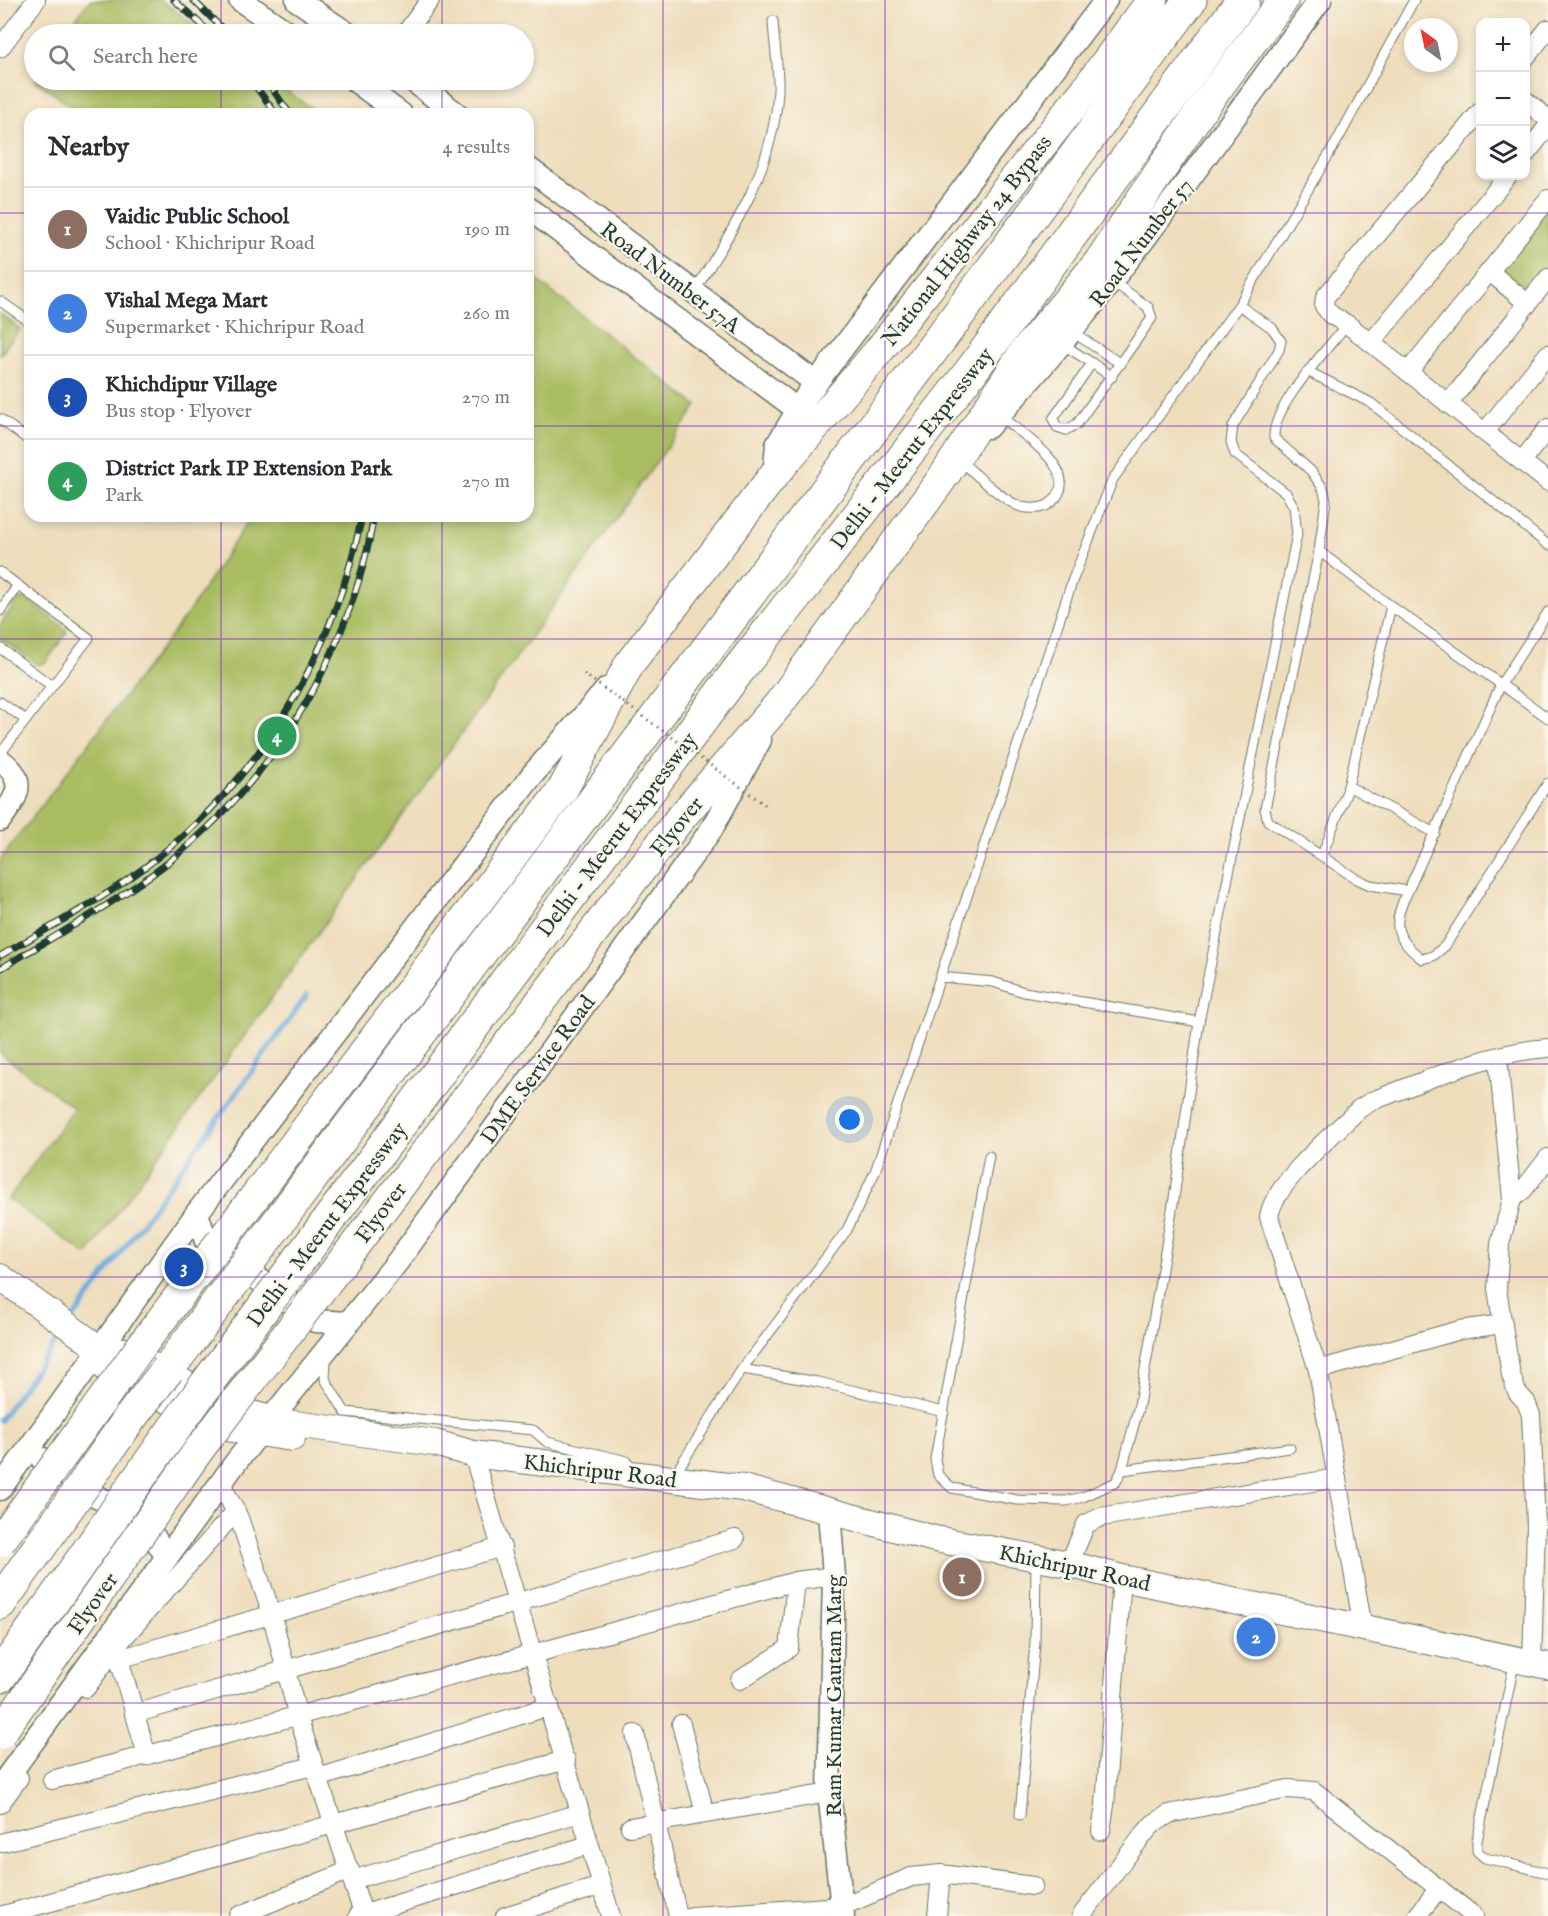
<!DOCTYPE html>
<html lang="en">
<head>
<meta charset="utf-8">
<style>
  body { margin:0; font-family:"IM FELL English",serif; background:#f7f7f7; color:#2b2b33 }
  .controls { position:absolute; right:18px; top:18px; display:grid; overflow:hidden; border-radius:12px; box-shadow:0 3px 9px #0003 }
  .controls button { width:54px; height:54px; display:grid; place-items:center; padding:0; border:0; border-bottom:2px solid #e1e1e2; background:#fff; color:#2b2b33; font:30px sans-serif }
  .compass { position:absolute; left:1404px; top:18px; width:54px; height:54px; border-radius:50%; background:#fff; box-shadow:0 3px 9px #0003; rotate:327deg }
  .you { position:absolute; left:850px; top:1120px; width:21px; height:21px; margin:-15px; border:4px solid #fff; border-radius:50%; background:#1a73e8; box-shadow:0 0 0 9px #1a73e833 }
  .badge { display:grid; place-items:center; width:39px; height:39px; border-radius:50%; background:#7c3aed; color:#fff; font-size:20px; font-weight:700 }
  .pin { position:absolute; translate:-50% -50%; border:3px solid #fff; box-shadow:0 2px 6px #0006 }
  .list { margin:0; padding:0; list-style:none }
  h2 { display:flex; justify-content:space-between; align-items:center; height:78px; margin:0; padding:0 24px; font-size:26px }
  h2 small { font-size:20px; font-weight:400; color:#7c7c81 }
  .list li { display:grid; grid-template-columns:39px 1fr auto; gap:18px; align-items:center; box-sizing:border-box; height:84px; padding:0 24px; border-top:2px solid #e1e1e2 }
  .list b { display:block; font-size:22px; white-space:nowrap }
  .list p { margin:0; font-size:20px; white-space:nowrap; color:#7c7c81 }
  .list em { font-size:20px; font-style:normal; color:#7c7c81 }
  .icon { flex:none; width:33px; height:33px; fill:none; stroke:currentColor; stroke-width:2; stroke-linecap:round; stroke-linejoin:round }
  .map { position:relative; flex:none; width:1548px; height:1916px; overflow:hidden }
  .search { position:absolute; background:#fff; box-shadow:0 3px 9px #0003; left:24px; top:24px; width:510px; height:66px; display:flex; align-items:center; gap:15px; box-sizing:border-box; padding:0 21px; border-radius:33px; color:#7c7c81; font-size:22px }
  .panel { position:absolute; background:#fff; box-shadow:0 3px 9px #0003; left:24px; top:108px; width:510px; height:414px; border-radius:18px }
  .map>svg:first-child { display:block }
  .green { fill:#a9bc60; stroke:#647c4a; stroke-width:1.5 }
  .lines { fill:none; stroke-linecap:round; stroke-linejoin:round }
  .stream { stroke:#6cacdf; stroke-width:5 }
  .service-casing { stroke:#677563; stroke-width:11 }
  .minor-casing { stroke:#677563; stroke-width:20 }
  .tertiary-casing { stroke:#677563; stroke-width:25 }
  .secondary-casing { stroke:#677563; stroke-width:28 }
  .trunk-casing { stroke:#677563; stroke-width:32 }
  .motorway-casing { stroke:#677563; stroke-width:35 }
  .service { stroke:#fff; stroke-width:9 }
  .minor { stroke:#fff; stroke-width:18 }
  .tertiary { stroke:#fff; stroke-width:22 }
  .secondary { stroke:#fff; stroke-width:26 }
  .trunk { stroke:#fff; stroke-width:30 }
  .motorway { stroke:#fff; stroke-width:33 }
  .rail-casing { stroke:#1f3d34; stroke-width:7 }
  .rail { stroke:#fbf7ec; stroke-width:4.5; stroke-dasharray:14; stroke-linecap:butt }
  .trunk-bridge-casing { stroke:#677563; stroke-width:32; stroke-linecap:butt }
  .motorway-bridge-casing { stroke:#677563; stroke-width:35; stroke-linecap:butt }
  .path-bridge { stroke:#677563; stroke-width:3; stroke-dasharray:1.5 4.5; stroke-linecap:butt }
  .trunk-bridge { stroke:#fff; stroke-width:30 }
  .motorway-bridge { stroke:#fff; stroke-width:33 }
  .grid { fill:none; stroke:#7b2cbf; stroke-width:1.5; stroke-opacity:0.55 }
  .labels { text-anchor:middle; stroke-width:4.5; stroke-linejoin:round; paint-order:stroke }
  .street-label { font-size:22px; fill:#1f3d34; stroke:#fbf7ec }
</style>
</head>
<body>
<div class="map">
<svg width="1548" height="1916" viewBox="0 0 1548 1916">
  <rect width="100%" height="100%" fill="#fbf7ec"/>
  <filter id="ink" filterUnits="userSpaceOnUse"><feTurbulence type="fractalNoise" baseFrequency=".0167" numOctaves="2"/><feDisplacementMap in="SourceGraphic" scale="12" xChannelSelector="R" yChannelSelector="G"/><feConvolveMatrix kernelMatrix="1 2 1 2 8 2 1 2 1" color-interpolation-filters="sRGB"/></filter>
  <filter id="wash" filterUnits="userSpaceOnUse"><feTurbulence type="fractalNoise" baseFrequency=".008" numOctaves="4" result="noise"/><feDisplacementMap in="SourceGraphic" scale="24" xChannelSelector="R" yChannelSelector="G"/><feGaussianBlur stdDeviation="1.35" result="paint"/><feColorMatrix in="noise" values="0 0 0 0 0 0 0 0 0 0 0 0 0 0 0 0 0 1.4 0 .05"/><feComposite in="paint" operator="in"/></filter>
  <g filter="url(#wash)">
    <rect width="100%" height="100%" fill="#edb"/>
    <g class="green">
      <path d="M90,0H160L208,34H64Z"/>
      <path d="M35,80H271L320,114H82Z"/>
      <path d="M1548,204V274L1529,298L1494,271Z"/>
      <path d="M528,273L697,406L87,1255L8,1199L74,1108L0,1053V860L188,613L251,516H528Z"/>
      <path d="M0,314L20,329L0,355Z"/>
      <path d="M26,599L66,629V634L45,663L39,665L0,638V625L17,600Z"/>
    </g>
    <g class="lines">
      <g class="stream">
        <path d="M72,1320L307,995"/>
        <path d="M0,1420L63,1332"/>
      </g>
    </g>
  </g>
  <g filter="url(#ink)">
    <g class="lines">
      <defs>
        <g id="service">
          <path d="M693,293C733,230 774,168 778,91C779,68 774,44 773,21"/>
          <path d="M0,301L30,322"/>
          <path d="M1347,324C1327,350 1272,406 1274,438L1311,471L1323,488L1326,500L1319,551L1265,809L1268,821L1355,878L1370,885L1408,891C1392,922 1393,937 1422,959L1433,956L1445,946L1548,783"/>
          <path d="M1071,331L1121,364"/>
          <path d="M1062,344L1092,363L1053,419L1057,427L1066,430L1077,424L1152,318L1148,307L1112,281"/>
          <path d="M1092,363L1112,377"/>
          <path d="M1309,372L1371,403L1548,545"/>
          <path d="M0,419L30,441"/>
          <path d="M958,459C974,472 1003,501 1021,507C1031,509 1044,509 1052,502C1085,471 1019,432 998,415"/>
          <path d="M1319,551L1391,606L1548,718"/>
          <path d="M0,572L89,638L0,754"/>
          <path d="M0,611L18,585"/>
          <path d="M0,648L52,686"/>
          <path d="M0,702L26,720"/>
          <path d="M1348,786L1435,833"/>
          <path d="M1322,855L1347,791L1391,606"/>
          <path d="M1408,891L1501,684L1548,612"/>
          <path d="M940,977L993,982L1024,992L1199,1022"/>
          <path d="M989,1156L935,1459L938,1475L952,1488L1017,1500L1066,1501L1083,1497L1116,1482L1122,1470L1139,1405L1174,1198L1199,1022L1297,534L1294,507L1286,493L1235,454L1231,442L1233,426L1279,350L1281,341L1272,328L1239,305"/>
          <path d="M326,1359L325,1379L345,1412L533,1430L547,1442L627,1461"/>
          <path d="M742,1369L818,1382L944,1412"/>
          <path d="M1122,1470L1290,1448"/>
          <path d="M673,1477L742,1369L847,1230L875,1172L1073,579L1113,479L1239,305L1337,141L1414,0"/>
          <path d="M1515,1660L1477,1841V1851L1485,1858L1548,1873"/>
          <path d="M1020,1815L1035,1643L1036,1560"/>
        </g>
        <g id="minor">
          <path d="M405,34L430,0"/>
          <path d="M0,48L36,0"/>
          <path d="M1526,57L1548,29"/>
          <path d="M1526,101L1548,119"/>
          <path d="M1480,112L1325,297L1324,306L1331,315L1347,324L1548,482"/>
          <path d="M1526,154L1548,126"/>
          <path d="M1489,271L1528,304"/>
          <path d="M1371,343L1508,176"/>
          <path d="M1408,372L1548,199"/>
          <path d="M1448,404L1548,278"/>
          <path d="M1485,432L1548,354"/>
          <path d="M1522,461L1548,428"/>
          <path d="M1498,1058L1512,1199L1500,1244L1497,1289L1511,1375L1517,1392L1526,1402L1531,1415L1536,1526L1532,1663"/>
          <path d="M1512,1199L1524,1189L1548,1158"/>
          <path d="M1318,1370L1460,1330L1503,1324"/>
          <path d="M473,1454L611,1916"/>
          <path d="M221,1484L239,1518L271,1612L298,1717L364,1916"/>
          <path d="M1069,1564L1086,1524L1101,1517L1337,1478"/>
          <path d="M1363,1628L1318,1370L1269,1217C1273,1184 1334,1134 1359,1109L1372,1101C1428,1080 1488,1052 1548,1048"/>
          <path d="M118,1648L119,1659L147,1756"/>
          <path d="M119,1659L502,1547"/>
          <path d="M740,1680L789,1648L796,1581"/>
          <path d="M86,1688L118,1644L236,1511"/>
          <path d="M134,1714L735,1539"/>
          <path d="M681,1724L705,1813"/>
          <path d="M635,1734L678,1916"/>
          <path d="M318,1778L550,1706"/>
          <path d="M52,1780L533,1654L796,1581L834,1576"/>
          <path d="M0,1804L19,1778"/>
          <path d="M630,1827L829,1793"/>
          <path d="M1101,1831L1105,1805L1122,1578"/>
          <path d="M0,1843L313,1766"/>
          <path d="M352,1880L580,1813"/>
          <path d="M0,1916L566,1760"/>
          <path d="M238,1916L350,1870"/>
          <path d="M358,1916L588,1845"/>
          <path d="M505,1916L600,1886"/>
          <path d="M692,1916L843,1906L911,1877L941,1874L1033,1886"/>
          <path d="M937,1916L941,1874"/>
          <path d="M1081,1916L1144,1834L1153,1824L1169,1814L1288,1789L1314,1791L1474,1916"/>
          <path d="M1417,1916L1439,1888"/>
        </g>
        <g id="tertiary">
          <path d="M240,0L290,34"/>
          <path d="M297,0L348,34"/>
          <path d="M354,80L401,114"/>
          <path d="M412,80L457,114"/>
          <path d="M528,168L816,383"/>
          <path d="M528,208L798,410"/>
          <path d="M988,427C1111,294 1213,145 1320,0"/>
          <path d="M774,475L777,445L807,395L1106,0"/>
          <path d="M0,760C29,781 17,797 0,820"/>
          <path d="M197,1213L206,1241L315,1321L348,1323"/>
          <path d="M42,1459L47,1460L154,1537L167,1557"/>
          <path d="M0,1489L197,1213L533,774L607,689"/>
          <path d="M829,1511L834,1576L829,1793L843,1916"/>
          <path d="M0,1787L236,1462L398,1261L711,830L760,740"/>
        </g>
        <g id="secondary">
          <path d="M0,1277L100,1349L125,1351L232,1409L287,1423L435,1443L473,1454L743,1488L935,1539L1069,1564L1122,1578L1548,1666"/>
          <path d="M100,1349L106,1368L220,1427L292,1438"/>
        </g>
        <g id="trunk">
          <path d="M678,821L779,704L946,473L1025,351L1099,262L1202,109L1283,0"/>
          <path d="M222,1240L563,789L630,663L774,475L877,353L1087,88L1152,0"/>
        </g>
        <g id="motorway">
          <path d="M249,1261L982,283L1190,0"/>
          <path d="M281,1284L737,672L972,370L1243,0"/>
          <path d="M168,1369L237,1277"/>
          <path d="M208,1382L269,1300"/>
          <path d="M89,1477L130,1418"/>
          <path d="M122,1502L161,1447"/>
          <path d="M0,1603L77,1494"/>
          <path d="M0,1676L111,1519"/>
        </g>
      </defs>
      <use href="#service" class="service-casing"/>
      <use href="#minor" class="minor-casing"/>
      <use href="#tertiary" class="tertiary-casing"/>
      <use href="#secondary" class="secondary-casing"/>
      <use href="#trunk" class="trunk-casing"/>
      <use href="#motorway" class="motorway-casing"/>
      <use href="#service" class="service"/>
      <use href="#minor" class="minor"/>
      <use href="#tertiary" class="tertiary"/>
      <use href="#secondary" class="secondary"/>
      <use href="#trunk" class="trunk"/>
      <use href="#motorway" class="motorway"/>
      <defs>
        <g id="rail">
          <path d="M174,0L212,34"/>
          <path d="M193,0L228,34"/>
          <path d="M251,80L276,114"/>
          <path d="M266,80L290,114"/>
          <path d="M0,956C53,925 110,896 158,857C266,771 334,651 362,516"/>
          <path d="M0,969C56,935 114,904 166,864C275,778 350,654 374,516"/>
        </g>
      </defs>
      <use href="#rail" class="rail-casing"/>
      <use href="#rail" class="rail"/>
      <defs>
        <g id="trunk-bridge">
          <path d="M0,1542L142,1345L222,1240"/>
          <path d="M0,1734L198,1451L678,821"/>
        </g>
        <g id="motorway-bridge">
          <path d="M237,1277L249,1261"/>
          <path d="M269,1300L281,1284"/>
          <path d="M130,1418L168,1369"/>
          <path d="M161,1447L208,1382"/>
          <path d="M77,1494L89,1477"/>
          <path d="M111,1519L122,1502"/>
        </g>
      </defs>
      <use href="#trunk-bridge" class="trunk-bridge-casing"/>
      <use href="#motorway-bridge" class="motorway-bridge-casing"/>
      <path class="path-bridge" d="M584,674L767,806"/>
      <use href="#trunk-bridge" class="trunk-bridge"/>
      <use href="#motorway-bridge" class="motorway-bridge"/>
    </g>
  </g>
  <path class="grid" d="M221,0V34M442,0V34M663,0V1916M885,0V1916M1106,0V1916M1327,0V1916M221,80V114M442,80V114M0,213H30M528,213H1548M0,426H30M528,426H1548M221,516V1916M442,516V1916M0,639H1548M0,852H1548M0,1064H1548M0,1277H1548M0,1490H1548M0,1703H1548"/>
  <g class="labels">
    <g class="street-label">
      <text transform="translate(966 240) rotate(-52)" y="8">National Highway 24 Bypass</text>
      <text transform="translate(1140 242) rotate(-53)" y="8">Road Number 57</text>
      <text transform="translate(671 277) rotate(37)" y="8">Road Number 57A</text>
      <text transform="translate(911 448) rotate(-52)" y="8">Delhi - Meerut Expressway</text>
      <text transform="translate(676 826) rotate(-51)" y="8">Flyover</text>
      <text transform="translate(616 834) rotate(-53)" y="8">Delhi - Meerut Expressway</text>
      <text transform="translate(537 1069) rotate(-54)" y="8">DME Service Road</text>
      <text transform="translate(380 1212) rotate(-53)" y="8">Flyover</text>
      <text transform="translate(326 1224) rotate(-53)" y="8">Delhi - Meerut Expressway</text>
      <text transform="translate(600 1470) rotate(7)" y="8">Khichripur Road</text>
      <text transform="translate(1075 1567) rotate(12)" y="8">Khichripur Road</text>
      <text transform="translate(92 1603) rotate(-55)" y="8">Flyover</text>
      <text transform="translate(833 1696) rotate(-90)" y="8">Ram Kumar Gautam Marg</text>
    </g>
  </g>
</svg>
<div class="controls">
<button>+</button>
<button>−</button>
<button><svg class="icon" aria-label="layers" viewBox="0 0 24 24"><path d="M12 4l9 5-9 5-9-5zM3 14l9 5 9-5"/></svg></button>
</div>
<svg class="compass" viewBox="-18 -18 36 36"><path d="M0-13l5 13h-10z" fill="#e53935"/><path d="M0 13l5-13h-10z" fill="#7c7c81"/></svg>
<div class="you"></div>
<div class="pin badge" style="left:962px;top:1577px;background:#8d6e63">1</div>
<div class="pin badge" style="left:1256px;top:1637px;background:#3f7fe0">2</div>
<div class="pin badge" style="left:184px;top:1267px;background:#1a4fb4">3</div>
<div class="pin badge" style="left:277px;top:736px;background:#2e9e5b">4</div>
<div class="search"><svg class="icon" aria-label="search" viewBox="0 0 24 24"><circle cx="10" cy="10" r="6"/><path d="M15 15l6 6"/></svg>Search here</div>
<section class="panel">
<h2>Nearby<small>4 results</small></h2>
<ul class="list">
<li><span class="badge" style="background:#8d6e63">1</span><div><b>Vaidic Public School</b><p>School · Khichripur Road</p></div><em>190 m</em></li>
<li><span class="badge" style="background:#3f7fe0">2</span><div><b>Vishal Mega Mart</b><p>Supermarket · Khichripur Road</p></div><em>260 m</em></li>
<li><span class="badge" style="background:#1a4fb4">3</span><div><b>Khichdipur Village</b><p>Bus stop · Flyover</p></div><em>270 m</em></li>
<li><span class="badge" style="background:#2e9e5b">4</span><div><b>District Park IP Extension Park</b><p>Park</p></div><em>270 m</em></li>
</ul>
</section>
</div>
</body>
</html>
